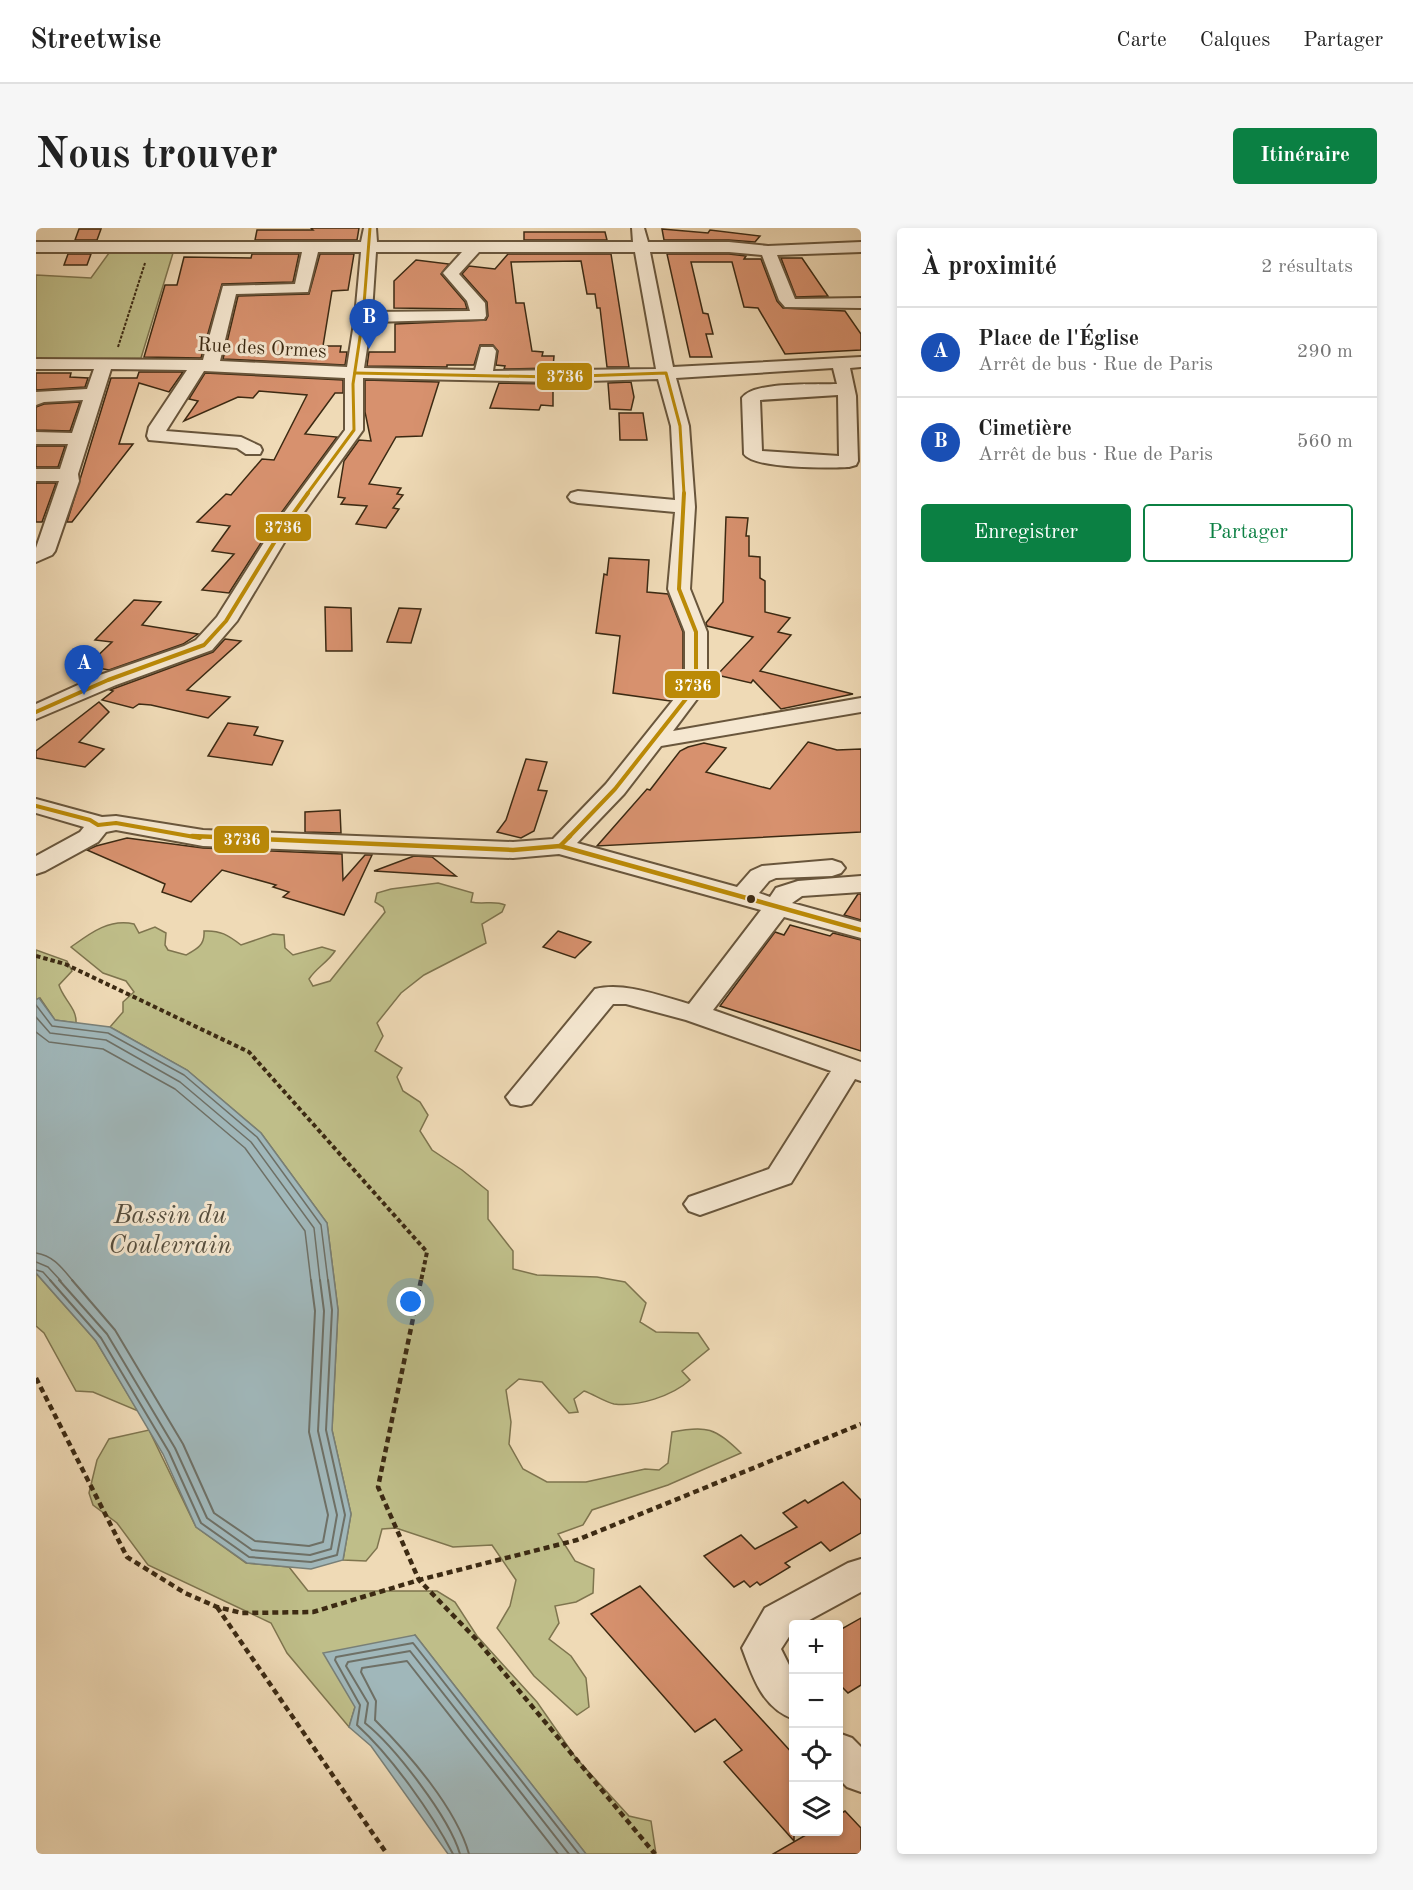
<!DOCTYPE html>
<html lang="fr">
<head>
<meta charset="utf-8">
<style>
  body { margin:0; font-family:"Old Standard TT",serif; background:#f6f6f6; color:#222 }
  .controls { position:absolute; right:18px; bottom:18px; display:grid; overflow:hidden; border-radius:6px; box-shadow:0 3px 9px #0003 }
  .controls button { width:54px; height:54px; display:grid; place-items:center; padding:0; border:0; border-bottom:2px solid #e0e0e0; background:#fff; color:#222; font:30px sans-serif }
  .you { position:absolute; left:375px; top:1074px; width:21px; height:21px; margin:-15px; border:4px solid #fff; border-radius:50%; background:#1a73e8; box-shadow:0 0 0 9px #1a73e833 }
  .badge { display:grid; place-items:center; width:39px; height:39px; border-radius:50%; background:#0b8043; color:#fff; font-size:20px; font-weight:700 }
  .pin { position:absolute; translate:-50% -50px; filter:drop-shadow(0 2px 3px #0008) }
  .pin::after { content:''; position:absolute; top:32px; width:21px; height:18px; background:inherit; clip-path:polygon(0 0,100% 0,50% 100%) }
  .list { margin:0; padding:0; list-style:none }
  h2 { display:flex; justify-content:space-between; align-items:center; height:78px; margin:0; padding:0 24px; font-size:26px }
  h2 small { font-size:20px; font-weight:400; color:#767676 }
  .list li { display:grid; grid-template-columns:39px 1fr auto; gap:18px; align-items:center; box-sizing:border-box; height:90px; padding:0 24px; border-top:2px solid #e0e0e0 }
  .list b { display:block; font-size:22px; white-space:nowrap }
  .list p { margin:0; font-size:20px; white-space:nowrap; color:#767676 }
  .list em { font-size:20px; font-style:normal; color:#767676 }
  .actions { display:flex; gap:12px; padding:18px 24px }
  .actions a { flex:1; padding:14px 0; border:2px solid #0b8043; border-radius:6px; text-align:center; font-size:21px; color:#0b8043 }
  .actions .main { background:#0b8043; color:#fff }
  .icon { flex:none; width:33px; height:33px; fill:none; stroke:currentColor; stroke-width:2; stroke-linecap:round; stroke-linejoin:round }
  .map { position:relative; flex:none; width:825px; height:1626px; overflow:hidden; border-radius:6px }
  header { display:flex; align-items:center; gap:36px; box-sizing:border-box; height:84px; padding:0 30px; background:#fff; border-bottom:2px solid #e0e0e0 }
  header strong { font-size:28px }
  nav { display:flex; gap:33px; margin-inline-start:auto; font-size:21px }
  .intro { display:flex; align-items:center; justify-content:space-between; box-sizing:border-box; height:144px; padding:0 36px }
  h1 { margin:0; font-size:42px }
  .button { padding:15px 27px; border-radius:6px; background:#0b8043; color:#fff; font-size:21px; font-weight:700 }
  main { display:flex; gap:36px; padding:0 36px }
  aside { flex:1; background:#fff; border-radius:6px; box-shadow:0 3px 9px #0003 }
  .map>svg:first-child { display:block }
  .green { fill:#bfbe89; stroke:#7e744e; stroke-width:1.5 }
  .water { fill:#a0b7ba; stroke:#787f77; stroke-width:1.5 }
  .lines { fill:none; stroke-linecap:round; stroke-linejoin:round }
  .shore-far1 { stroke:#6e7066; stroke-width:1.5 }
  .shore { stroke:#6e7066; stroke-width:2 }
  .building { fill:#d7916e; stroke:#3c2a13; stroke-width:1.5 }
  .minor-casing { stroke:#69563c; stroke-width:4 }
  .path-far2 { stroke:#3c2a13; stroke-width:2; stroke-dasharray:3 1.5; stroke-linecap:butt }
  .path-far1 { stroke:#3c2a13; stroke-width:4; stroke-dasharray:4.5 3; stroke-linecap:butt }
  .path { stroke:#3c2a13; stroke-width:4.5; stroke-dasharray:6 4; stroke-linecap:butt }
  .minor { fill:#f5e7d0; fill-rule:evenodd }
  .bus-1-far2-casing { stroke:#f5e7d0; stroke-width:6 }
  .bus-1-far1-casing { stroke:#f5e7d0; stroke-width:8 }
  .bus-1-casing { stroke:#f5e7d0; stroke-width:9 }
  .bus-1-far2 { stroke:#bb8a07; stroke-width:3 }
  .bus-1-far1 { stroke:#bb8a07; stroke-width:4 }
  .bus-1 { stroke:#bb8a07; stroke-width:4.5 }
  .bus-dot { fill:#3c2a13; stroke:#f5e7d0; stroke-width:2 }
  .labels { text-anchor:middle; stroke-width:6; stroke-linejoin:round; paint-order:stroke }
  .far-street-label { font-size:20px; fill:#3c2a13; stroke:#f5e7d0 }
  .water-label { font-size:26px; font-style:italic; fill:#554d3d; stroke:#f5e7d0 }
  .line-badge { stroke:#f5e7d0; stroke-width:2 }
  .badge-label { font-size:16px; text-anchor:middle; font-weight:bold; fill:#fff }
</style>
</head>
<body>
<header>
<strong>Streetwise</strong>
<nav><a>Carte</a><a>Calques</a><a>Partager</a></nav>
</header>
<div class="intro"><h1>Nous trouver</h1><a class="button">Itinéraire</a></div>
<main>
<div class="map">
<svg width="825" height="1626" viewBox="0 0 825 1626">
  <rect width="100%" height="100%" fill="#efdab6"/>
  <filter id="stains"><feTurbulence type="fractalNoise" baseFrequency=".00333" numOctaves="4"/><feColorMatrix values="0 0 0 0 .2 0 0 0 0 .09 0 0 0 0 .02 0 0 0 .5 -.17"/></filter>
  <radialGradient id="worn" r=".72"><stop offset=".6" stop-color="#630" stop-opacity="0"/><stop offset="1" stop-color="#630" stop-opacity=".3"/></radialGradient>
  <g class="green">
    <path d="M73,25H137L105,130L0,131V47L55,50Z"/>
    <path d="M402,655L437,665L435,674C447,677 458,672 469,677L466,684L446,696L450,715L388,747L365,765L341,795L347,808L339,823L366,840L361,849L367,863L384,874L392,887L384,903L396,922L426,942L452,963V991L477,1023V1041L501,1047L561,1049L589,1054L610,1075L604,1094L620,1104L662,1105L673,1121L646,1143L654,1152C636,1168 602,1179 578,1176C569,1174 557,1166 548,1163L538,1171L542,1184L533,1185L506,1154L483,1151L470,1162L475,1194L473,1216L487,1241L511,1254H550L609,1241L623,1242L632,1235L636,1204C671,1197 679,1200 705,1225L632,1257L556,1282L547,1297L522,1306L539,1333L558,1341L557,1365L540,1374L519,1378L523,1395L513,1411L535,1428L550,1450L553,1479L541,1487L498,1448L461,1400L474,1378L480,1352L456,1317L417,1319L360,1300L346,1301L341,1320L330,1333L307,1332L315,1286L296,1202L302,1082L291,995L225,905L151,842L74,799L87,784V774L98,764L90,753L67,745L35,719C53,706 73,690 98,696L103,705L119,699L130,705L129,717L132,722L150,727C161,721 169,717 168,703C184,702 192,707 205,717L237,706L248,707L249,720L257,727L286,719L299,723C292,734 280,740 273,751L277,758L294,753L349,684L347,679L339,674L341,665L355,661Z"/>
    <path d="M0,722L31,733L36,743L23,757C27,771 41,780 40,795L19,792L4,770L0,772Z"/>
    <path d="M0,1045L60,1113L102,1183L57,1164L40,1163L8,1105L0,1098Z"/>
    <path d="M113,1202L160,1299L210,1335L253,1339L272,1363H401L419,1374L441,1408L501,1474L540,1530L593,1588L615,1593L620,1626H550L379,1407L319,1479L313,1499L251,1425L235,1395L112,1337L81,1295L57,1277L53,1265L61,1232L73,1211Z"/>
  </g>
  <g class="water">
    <path d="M3,770L19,792L74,799L151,842L225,905L291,995L302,1082L296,1202L315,1286L307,1332L275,1341L211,1335L160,1299L127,1226L60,1113L0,1045V772Z"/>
    <path d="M379,1407L550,1626H412L335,1518L313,1499L319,1479L287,1425Z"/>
  </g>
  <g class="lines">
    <g class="shore-far1">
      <path d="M0,777L16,798L72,805L148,847L221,909L285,997L292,1053"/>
      <path d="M0,789L14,805L70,812L144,854L215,914L278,1000L284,1053"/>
      <path d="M0,804L13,814L67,821L139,861L209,920L269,1003L275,1053"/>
      <path d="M0,1025C18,1028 26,1040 37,1053"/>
      <path d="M0,1034L12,1039L25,1053"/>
      <path d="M0,1042L7,1044L15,1053"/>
    </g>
    <g class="shore">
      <path d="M14,1052L65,1110L133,1224L165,1295L213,1329L275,1334L301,1327L309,1287L290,1202L296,1082L292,1052"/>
      <path d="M23,1052L71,1106L139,1220L171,1290L216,1322L274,1327L295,1321L301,1287L282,1203L288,1083L284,1052"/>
      <path d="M36,1052L79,1102L147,1216L178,1285L219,1313L273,1318L287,1314L292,1287L273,1204L279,1083L275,1052"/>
      <path d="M417,1626C395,1584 356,1529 321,1497L324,1477L299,1432L300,1429L377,1415L543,1626"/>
      <path d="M424,1626C413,1589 359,1519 329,1495L332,1475L310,1438L312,1434L374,1423L533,1626"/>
      <path d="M433,1626C420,1580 373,1526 339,1492L340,1473L325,1444L326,1440L371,1433L522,1626"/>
    </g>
  </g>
  <g class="building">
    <path d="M275,0H323L321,12H219L221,2H277Z"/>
    <path d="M43,1H65L61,12H39Z"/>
    <path d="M626,1L672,5L674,2L724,8L719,14L693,12H628Z"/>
    <path d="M488,4H569L571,12H488Z"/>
    <path d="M32,26H55L51,37H28Z"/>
    <path d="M216,26H263L257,54L186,56L165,130L108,129L129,57H141L148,29L215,30Z"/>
    <path d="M284,26H318L312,62L296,63L287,118H305L304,124H311L309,137L187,131L202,68L273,66Z"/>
    <path d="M472,26H575L593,139H571L564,80H561L559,66H551L545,33L475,34L480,75H488L496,123L507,124L506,128H518L517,140L468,141L469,138L460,137L462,123L457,117H444L438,137H411V139L331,138L333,124H359V96L450,92L452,88L451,74L426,46L433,38L459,41Z"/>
    <path d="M631,26H693L710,28L708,31H725L741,73L747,80L809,83L825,106V122L749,126L722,80L708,79L696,34H655L667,85L672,86L677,106H670L676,129H654Z"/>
    <path d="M745,30H766L792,68L760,69Z"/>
    <path d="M380,32L413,36L405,46L429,74L431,81L358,80V53Z"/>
    <path d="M103,144H147L133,164L103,155L83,216H97L36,294H31L75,150H101Z"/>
    <path d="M0,145H35L34,149L52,150L49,159L0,162Z"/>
    <path d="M169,145L307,152V165H299L269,206L301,209L237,296L193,365L166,362L198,326L176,323L194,298L161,294L190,266L195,267L226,231L238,232L271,167L223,163L217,170L202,169L148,193L162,173L153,171Z"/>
    <path d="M329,152L403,154L386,208L360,209L333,256L365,260L361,266L367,267L357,280L363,281L350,300L320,296L331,278L305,276L309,270L302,269L308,233L323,212L335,213L329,184Z"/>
    <path d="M595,154L598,169L595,182L574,181L572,155Z"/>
    <path d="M463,155L517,156V178L505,177L503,182L454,180Z"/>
    <path d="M44,174L34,203L0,202V179L8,176Z"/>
    <path d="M583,185H607L611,212H584Z"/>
    <path d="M0,218H29L22,239H0Z"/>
    <path d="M0,255H20L6,294H0Z"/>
    <path d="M690,289L712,290L710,308H713V328L724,329V350L729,353V384L754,390L742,404L755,407L724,443L817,466L745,481L717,452L715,455L681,447L717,409L671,398L670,395L687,374Z"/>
    <path d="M573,330L613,332L611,364L632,366L647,404V448L640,465L634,473L577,465L584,408L560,405L568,346L571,347Z"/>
    <path d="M98,372L125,374L106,397L162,406L147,416L73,442L51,438L76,414L59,412Z"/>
    <path d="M289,379L315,380L316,423H290Z"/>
    <path d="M363,380L385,381L375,415L351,414Z"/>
    <path d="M189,411L205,413L151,462L194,469L172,490L115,477L103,476L97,480L66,472L77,463L74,462L177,424Z"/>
    <path d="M63,474L73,484L43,514L68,521L49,539L0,530V523Z"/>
    <path d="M192,495L222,499L218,507L247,513L236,537L172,528Z"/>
    <path d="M772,514L801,522L825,521V604L561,618L611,561L614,562L644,523L652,519L668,515L690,520L670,544L734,561Z"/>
    <path d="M490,531L511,534L502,562L511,563L498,603L485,610L461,604L470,592Z"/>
    <path d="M304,582L305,605L269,604V584Z"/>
    <path d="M91,610L167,620L306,626L307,652L329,627H336L308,687L247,669L253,664L237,659L240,657L186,642L155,674L126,664L129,656L51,622L60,618Z"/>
    <path d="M378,628L396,629L420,648L338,643Z"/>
    <path d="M822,666H825V692L808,687Z"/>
    <path d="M754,697L794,708L797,705L825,712V823L684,778L739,704L748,707Z"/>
    <path d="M522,703L555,714L539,730L507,719Z"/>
    <path d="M807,1254L825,1272V1305L794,1323L785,1314L749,1335L754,1339L724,1357L721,1354L714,1359L708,1353L698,1359L668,1328L705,1307L719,1321L761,1299L747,1285L769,1272L772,1275Z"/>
    <path d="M604,1358L758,1527V1613L688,1534L706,1522L679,1491L659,1504L555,1386Z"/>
    <path d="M825,1390V1457L812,1465L802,1455V1403Z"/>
    <path d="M809,1583L825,1600V1626H737L775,1604H802V1587Z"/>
  </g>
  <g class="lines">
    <defs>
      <g id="minor">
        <path d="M328,0H340L341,14H597L596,0H608L612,14H693L732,18L825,14V24L741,27L759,71L825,70V80L749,79L743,72L726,27L693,24H614L637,139L825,129V139L814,140L820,168L822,233L820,237L813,239C794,240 718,241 708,226L706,170C718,153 779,157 801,156L797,140L640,150L653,198L659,279L654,361L671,404V448L664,467L637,503L825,470V484L625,518L588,566L541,615L701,659L715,643L726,638L796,632L805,635L809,640L805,645L796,648L740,650L733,653L723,665L734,669L740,660L762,653L825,648V664L766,668L756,675L825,694V710L748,689L677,782L825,834V853L819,851L755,955L664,987L653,983L648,976L653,969L733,941L795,843L650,792L590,776H577L495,876L485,878L475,876L470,869L559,761C590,754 624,768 653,776L725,682L523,626L477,630L167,618L80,602L70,604L62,614L9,643L0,646V628L44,604L48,599L0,585V571L66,589L80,588L167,602L477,614L517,611L570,556L642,466L649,448V404L632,361L639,284L542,275L535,273L532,269L535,265L542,263L639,272L635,198L622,151L517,154L327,150V202L258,298L201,393L176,422L80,457L0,491V476L64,447L148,418L160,412L181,389L239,297L309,202V150L168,143L130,203L205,209L224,218L226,222L224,226H210L201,220L113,212L111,208L113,199L151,142L75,141L42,246L43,253L19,323L16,327L0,334V320L23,253H0V241H24L32,216H0V204L36,205L47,172L8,174L0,177V164L51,161L58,141H0V131L167,132L187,58L259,56L266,24H0V14H325ZM282,24H325L319,89L311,139L184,133L200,66L272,64ZM340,24H426L407,45L431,73L434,83L336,84ZM443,24H599L620,141L457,143L460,123L457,119H445L439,142L328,140L335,94L448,91L450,88L449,75L423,46ZM802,167L803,228L726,223L724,172Z"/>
        <path d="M825,1331V1364L766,1396H758V1401L745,1421L758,1447V1491C726,1480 717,1449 706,1420L729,1380L812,1335Z"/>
        <path d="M802,1505L816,1510L825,1519V1564L811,1559L802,1550Z"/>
      </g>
    </defs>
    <use href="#minor" class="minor-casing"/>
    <path class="path-far2" d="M82,119L109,35"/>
    <path class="path-far1" d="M0,728L29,736L213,824L391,1024L385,1053"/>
    <g class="path">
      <path d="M385,1052L342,1259L383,1352L440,1411L619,1626"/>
      <path d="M0,1150L91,1329L149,1365L181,1379L206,1385L277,1384L383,1352L541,1312L825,1196"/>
      <path d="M181,1379L351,1626"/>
    </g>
    <use href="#minor" class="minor"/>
    <defs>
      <g id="bus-1-far2">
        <path d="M319,145L517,149L630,145L644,198L648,266"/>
        <path d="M271,266L318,202L317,156L327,89L334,0"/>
      </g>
      <g id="bus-1-far1">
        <path d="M0,484L72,452L168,417L190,393L249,297L272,265"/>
        <path d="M0,578L54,592L62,597L80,595L164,610"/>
        <path d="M532,610L579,561L653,467L660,448V404L643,361L648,265"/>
      </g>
      <g id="bus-1">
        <path d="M156,608L477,622L524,618L825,702"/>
        <path d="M524,618L534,608"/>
      </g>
    </defs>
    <use href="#bus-1-far2" class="bus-1-far2-casing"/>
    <use href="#bus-1-far1" class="bus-1-far1-casing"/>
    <use href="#bus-1" class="bus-1-casing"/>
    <use href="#bus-1-far2" class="bus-1-far2"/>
    <use href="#bus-1-far1" class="bus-1-far1"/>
    <use href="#bus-1" class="bus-1"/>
  </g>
  <circle class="bus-dot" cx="715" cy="671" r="5"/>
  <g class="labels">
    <g class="far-street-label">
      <text transform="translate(226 119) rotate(3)" y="7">Rue des Ormes</text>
    </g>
    <g class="water-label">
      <text x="134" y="995">Bassin du<tspan x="134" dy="30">Coulevrain</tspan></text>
    </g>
  </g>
  <g class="line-badge">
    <rect x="500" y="134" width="57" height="29" rx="6" fill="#bb8a07"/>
    <rect x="219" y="285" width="57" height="29" rx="6" fill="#bb8a07"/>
    <rect x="628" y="442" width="57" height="29" rx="6" fill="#bb8a07"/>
    <rect x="177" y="597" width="57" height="29" rx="6" fill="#bb8a07"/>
  </g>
  <g class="badge-label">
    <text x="529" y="154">3736</text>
    <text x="247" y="305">3736</text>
    <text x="657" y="463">3736</text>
    <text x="206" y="617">3736</text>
  </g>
  <rect width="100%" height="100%" filter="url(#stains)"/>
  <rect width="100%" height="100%" fill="url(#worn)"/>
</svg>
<div class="controls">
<button>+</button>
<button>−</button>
<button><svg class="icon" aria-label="locate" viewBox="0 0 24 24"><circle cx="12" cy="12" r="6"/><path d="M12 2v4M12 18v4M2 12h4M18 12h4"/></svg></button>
<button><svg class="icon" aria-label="layers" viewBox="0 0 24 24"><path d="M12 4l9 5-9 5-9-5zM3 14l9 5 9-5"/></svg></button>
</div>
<div class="you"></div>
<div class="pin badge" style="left:48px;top:467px;background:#1a4fb4">A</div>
<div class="pin badge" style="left:333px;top:121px;background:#1a4fb4">B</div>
</div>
<aside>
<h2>À proximité<small>2 résultats</small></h2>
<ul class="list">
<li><span class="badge" style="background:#1a4fb4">A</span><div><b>Place de l'Église</b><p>Arrêt de bus · Rue de Paris</p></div><em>290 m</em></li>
<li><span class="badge" style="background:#1a4fb4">B</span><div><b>Cimetière</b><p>Arrêt de bus · Rue de Paris</p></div><em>560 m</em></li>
</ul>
<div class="actions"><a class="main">Enregistrer</a><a>Partager</a></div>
</aside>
</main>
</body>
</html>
